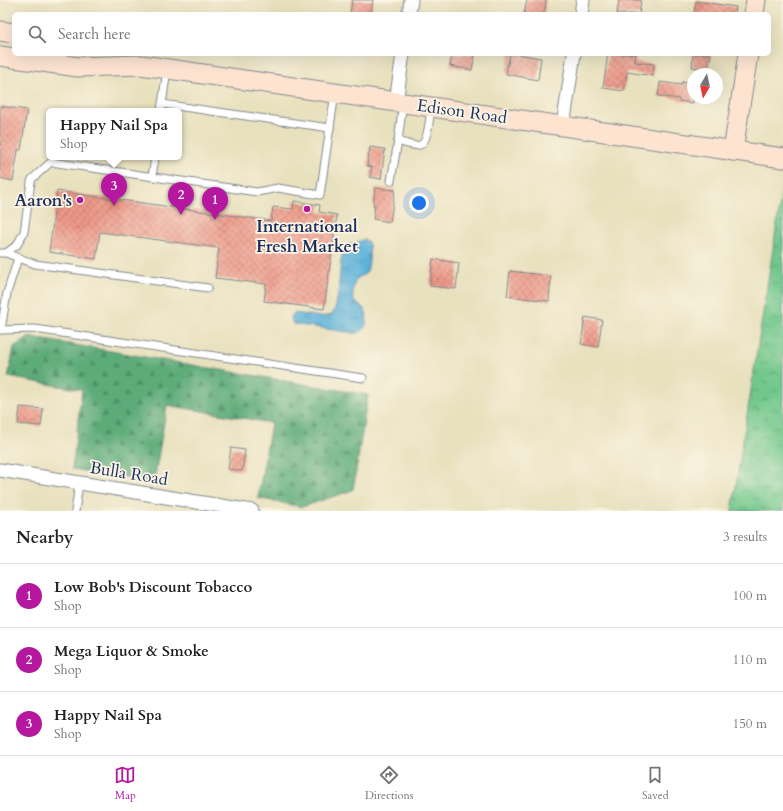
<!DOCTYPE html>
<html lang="en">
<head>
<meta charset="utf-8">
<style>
  body { margin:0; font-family:Cardo,serif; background:#f2f2f2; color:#202124 }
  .compass { position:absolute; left:687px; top:68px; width:36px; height:36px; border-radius:50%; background:#fff; box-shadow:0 4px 16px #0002; rotate:189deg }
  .you { position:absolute; left:419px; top:203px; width:14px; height:14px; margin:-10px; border:3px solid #fff; border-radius:50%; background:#1a73e8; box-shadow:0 0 0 6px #1a73e833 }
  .badge { display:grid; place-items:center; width:26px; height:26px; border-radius:50%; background:#b5179e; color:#fff; font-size:13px; font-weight:700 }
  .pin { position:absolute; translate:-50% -33px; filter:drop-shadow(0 1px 2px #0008) }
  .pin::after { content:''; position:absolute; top:21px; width:14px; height:12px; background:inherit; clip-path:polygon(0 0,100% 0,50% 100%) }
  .popup { position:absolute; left:46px; top:108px; width:136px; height:52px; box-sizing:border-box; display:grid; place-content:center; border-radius:6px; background:#fff; filter:drop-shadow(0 1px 3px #0005); font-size:13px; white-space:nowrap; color:#757577 }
  .popup b { font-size:15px; color:#202124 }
  .popup::after { content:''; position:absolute; left:50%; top:100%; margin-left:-8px; border:8px solid transparent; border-top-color:#fff }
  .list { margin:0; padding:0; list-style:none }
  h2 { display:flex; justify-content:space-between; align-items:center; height:52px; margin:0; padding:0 16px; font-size:17px }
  h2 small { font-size:13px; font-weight:400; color:#757577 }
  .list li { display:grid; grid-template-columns:26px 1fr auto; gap:12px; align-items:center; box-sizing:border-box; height:64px; padding:0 16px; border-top:1px solid #e0e0e0 }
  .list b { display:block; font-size:15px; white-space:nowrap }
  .list p { margin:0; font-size:13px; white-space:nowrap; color:#757577 }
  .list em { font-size:13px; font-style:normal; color:#757577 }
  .icon { flex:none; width:22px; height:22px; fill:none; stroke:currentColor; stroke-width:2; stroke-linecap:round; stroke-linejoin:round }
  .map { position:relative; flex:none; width:783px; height:511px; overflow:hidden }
  .search { position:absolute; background:#fff; box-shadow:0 4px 16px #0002; left:12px; right:12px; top:12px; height:44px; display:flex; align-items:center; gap:10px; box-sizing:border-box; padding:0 14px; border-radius:6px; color:#757577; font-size:15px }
  .sheet { height:244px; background:#fff }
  nav { display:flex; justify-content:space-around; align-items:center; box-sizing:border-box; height:56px; border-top:1px solid #e0e0e0; background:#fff; font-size:11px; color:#757577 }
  nav a { display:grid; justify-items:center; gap:2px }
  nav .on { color:#b5179e }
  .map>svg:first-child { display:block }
  .forest { fill:url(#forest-firs); stroke:#3c6e6b }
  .park { fill:url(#park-crowns); stroke:#467c75 }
  .water { fill:url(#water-ripples); stroke:#3c709c }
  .building { fill:url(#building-cross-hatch) }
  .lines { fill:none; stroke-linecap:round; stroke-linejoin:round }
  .lane-casing { stroke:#82888e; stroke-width:9 }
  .street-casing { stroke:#82888e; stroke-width:15 }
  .secondary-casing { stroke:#82888e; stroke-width:21 }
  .lane { stroke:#fff; stroke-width:7 }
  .street { stroke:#fff; stroke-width:13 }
  .secondary { stroke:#fde4d1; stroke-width:19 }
  .poi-dot { fill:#b5179e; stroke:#fcf5e5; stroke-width:1.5 }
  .labels { text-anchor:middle; stroke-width:3.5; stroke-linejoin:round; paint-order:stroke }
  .street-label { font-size:17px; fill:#1b2f5e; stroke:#fcf5e5 }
  .poi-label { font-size:17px; font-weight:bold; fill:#1b2f5e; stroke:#fcf5e5; text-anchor:end }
</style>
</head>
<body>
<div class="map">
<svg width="783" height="511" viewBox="0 0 783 511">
  <defs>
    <pattern id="forest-firs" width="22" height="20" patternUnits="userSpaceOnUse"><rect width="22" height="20" fill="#5dac78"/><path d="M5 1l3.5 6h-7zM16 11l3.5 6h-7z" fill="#4c8c66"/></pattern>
    <pattern id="park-crowns" width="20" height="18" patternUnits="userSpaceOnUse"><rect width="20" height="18" fill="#72c88c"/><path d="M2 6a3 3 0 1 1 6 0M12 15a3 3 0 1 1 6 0" fill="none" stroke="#5da376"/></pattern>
    <pattern id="water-ripples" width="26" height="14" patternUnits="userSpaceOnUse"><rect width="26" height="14" fill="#5cb2d9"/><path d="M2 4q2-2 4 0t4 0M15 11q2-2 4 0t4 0" fill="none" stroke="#4b91b3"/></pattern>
    <pattern id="building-cross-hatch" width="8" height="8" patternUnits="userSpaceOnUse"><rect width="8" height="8" fill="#ef9988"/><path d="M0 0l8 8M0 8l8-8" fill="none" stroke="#c17d72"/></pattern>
  </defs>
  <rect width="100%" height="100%" fill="#fcf5e5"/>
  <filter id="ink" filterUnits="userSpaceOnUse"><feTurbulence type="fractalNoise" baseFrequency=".025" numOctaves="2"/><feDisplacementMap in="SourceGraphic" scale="8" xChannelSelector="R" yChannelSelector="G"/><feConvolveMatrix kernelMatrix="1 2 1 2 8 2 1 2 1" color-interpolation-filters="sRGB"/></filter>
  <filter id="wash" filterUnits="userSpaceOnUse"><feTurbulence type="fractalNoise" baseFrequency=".012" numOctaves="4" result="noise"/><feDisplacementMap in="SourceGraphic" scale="16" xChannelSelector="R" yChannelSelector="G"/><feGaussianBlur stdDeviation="0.9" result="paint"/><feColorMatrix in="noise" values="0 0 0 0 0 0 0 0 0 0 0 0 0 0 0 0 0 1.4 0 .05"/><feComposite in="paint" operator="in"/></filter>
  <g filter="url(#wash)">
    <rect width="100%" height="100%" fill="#e8e1be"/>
    <path class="forest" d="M28,337L368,395L353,490L302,507L258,498L271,423L167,405L154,482L72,469L82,390L8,377L14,347Z"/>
    <path class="park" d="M783,185V511H732Z"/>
    <path class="water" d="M363,240H366C368,242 368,242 369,245C370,250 369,270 366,273C364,275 360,276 358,278C354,282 353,287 353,293C351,304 359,303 364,309C369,315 367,329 360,332C358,333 356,333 354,333L293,324L291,318L292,315L294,313L321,317L332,315C339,305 339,276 341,262C342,257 342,251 346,247C350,243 358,242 363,240Z"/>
    <g id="blocks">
      <g class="building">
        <path d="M352,0H373L371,14H350Z"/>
        <path d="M527,0H546L544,14H524Z"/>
        <path d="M619,0H641L639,14H617Z"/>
        <path d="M696,1L736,7L735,14H694Z"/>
        <path d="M452,54H475L472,70L450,66Z"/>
        <path d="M510,54H517L541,58L538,80L506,74Z"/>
        <path d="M608,54H636L635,62L654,64L653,76L627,72L624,91L603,88Z"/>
        <path d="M693,54H711L708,69L692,67Z"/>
        <path d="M660,82L681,85L682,82L693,84V103L679,101V99L658,96Z"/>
        <path d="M0,106L27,110L21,150H18L13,181L0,178Z"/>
        <path d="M370,147L385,149L381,179L370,177L372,167L367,166Z"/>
        <path d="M375,188L395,190L390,222L373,219L375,205H373Z"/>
        <path d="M57,191L271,221L273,207L293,209L294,201L320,205L319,212L337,215L324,309L264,301L266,284L215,278L219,248L100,232L96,259L49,252Z"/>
        <path d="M433,259L459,263L456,289L430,286Z"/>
        <path d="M510,271L551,276L549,301L507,296Z"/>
        <path d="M585,317L602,320L598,347L581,344Z"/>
        <path d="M20,407L43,409L41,426L18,424Z"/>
        <path d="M231,448L245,450L242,471L228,469Z"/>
      </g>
    </g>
  </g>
  <g filter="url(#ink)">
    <use href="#blocks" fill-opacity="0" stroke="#82888e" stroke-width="1"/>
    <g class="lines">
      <defs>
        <g id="lane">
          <path d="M403,103L398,141C404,143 414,147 420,145C428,143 430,115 431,107"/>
          <path d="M162,104L330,128"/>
          <path d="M161,111L167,70"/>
          <path d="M152,177L155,157"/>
          <path d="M391,181L398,141"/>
          <path d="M0,253H6L17,245L24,232L31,182L32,179L51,162L257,192L278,188L320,195L335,93"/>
          <path d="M6,253L35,264L208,288"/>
          <path d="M0,330L35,329L363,378"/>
          <path d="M1,330L7,293L18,258"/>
          <path d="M75,511L79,484"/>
        </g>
        <g id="street">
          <path d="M409,14L411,0"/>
          <path d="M581,14L583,0"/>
          <path d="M396,102L403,54"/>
          <path d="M563,126L574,54"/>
          <path d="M0,470L252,511"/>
        </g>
        <g id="secondary">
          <path d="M754,14L756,0"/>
          <path d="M0,31L14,33"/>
          <path d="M0,56L78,67L141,65L783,158"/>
          <path d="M733,151L748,54"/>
        </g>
      </defs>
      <use href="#lane" class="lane-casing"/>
      <use href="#street" class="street-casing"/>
      <use href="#secondary" class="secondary-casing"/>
      <use href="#lane" class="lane"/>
      <use href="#street" class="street"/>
      <use href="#secondary" class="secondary"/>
    </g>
  </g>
  <g class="poi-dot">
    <circle cx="80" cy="200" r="4"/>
    <circle cx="307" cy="209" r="4"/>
  </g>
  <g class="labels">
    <g class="street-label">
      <text transform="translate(462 111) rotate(8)" y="6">Edison Road</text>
      <text transform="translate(129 473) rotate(9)" y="6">Bulla Road</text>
    </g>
    <g class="poi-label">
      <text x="72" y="206">Aaron's</text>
      <text x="307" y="232" text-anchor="middle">International<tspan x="307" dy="20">Fresh Market</tspan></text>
    </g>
  </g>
</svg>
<svg class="compass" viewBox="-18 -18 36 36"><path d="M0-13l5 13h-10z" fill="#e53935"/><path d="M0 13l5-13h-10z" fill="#757577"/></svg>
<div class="you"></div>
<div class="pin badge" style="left:215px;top:220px">1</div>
<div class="pin badge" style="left:181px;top:215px">2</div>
<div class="pin badge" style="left:114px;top:206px">3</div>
<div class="popup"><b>Happy Nail Spa</b>Shop</div>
<div class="search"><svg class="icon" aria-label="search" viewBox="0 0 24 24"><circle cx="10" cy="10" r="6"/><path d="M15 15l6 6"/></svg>Search here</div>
</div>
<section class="sheet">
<h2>Nearby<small>3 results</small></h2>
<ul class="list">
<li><span class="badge">1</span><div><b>Low Bob's Discount Tobacco</b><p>Shop</p></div><em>100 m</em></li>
<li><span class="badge">2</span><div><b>Mega Liquor &amp; Smoke</b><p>Shop</p></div><em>110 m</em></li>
<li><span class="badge">3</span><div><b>Happy Nail Spa</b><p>Shop</p></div><em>150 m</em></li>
</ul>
</section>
<nav>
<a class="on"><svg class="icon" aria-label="map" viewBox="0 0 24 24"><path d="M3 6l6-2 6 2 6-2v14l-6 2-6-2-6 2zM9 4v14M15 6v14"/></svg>Map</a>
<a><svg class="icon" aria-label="directions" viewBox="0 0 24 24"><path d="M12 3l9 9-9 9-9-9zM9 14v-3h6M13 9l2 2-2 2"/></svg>Directions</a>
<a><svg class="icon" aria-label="saved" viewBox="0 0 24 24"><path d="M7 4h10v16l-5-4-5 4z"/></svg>Saved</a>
</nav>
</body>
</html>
